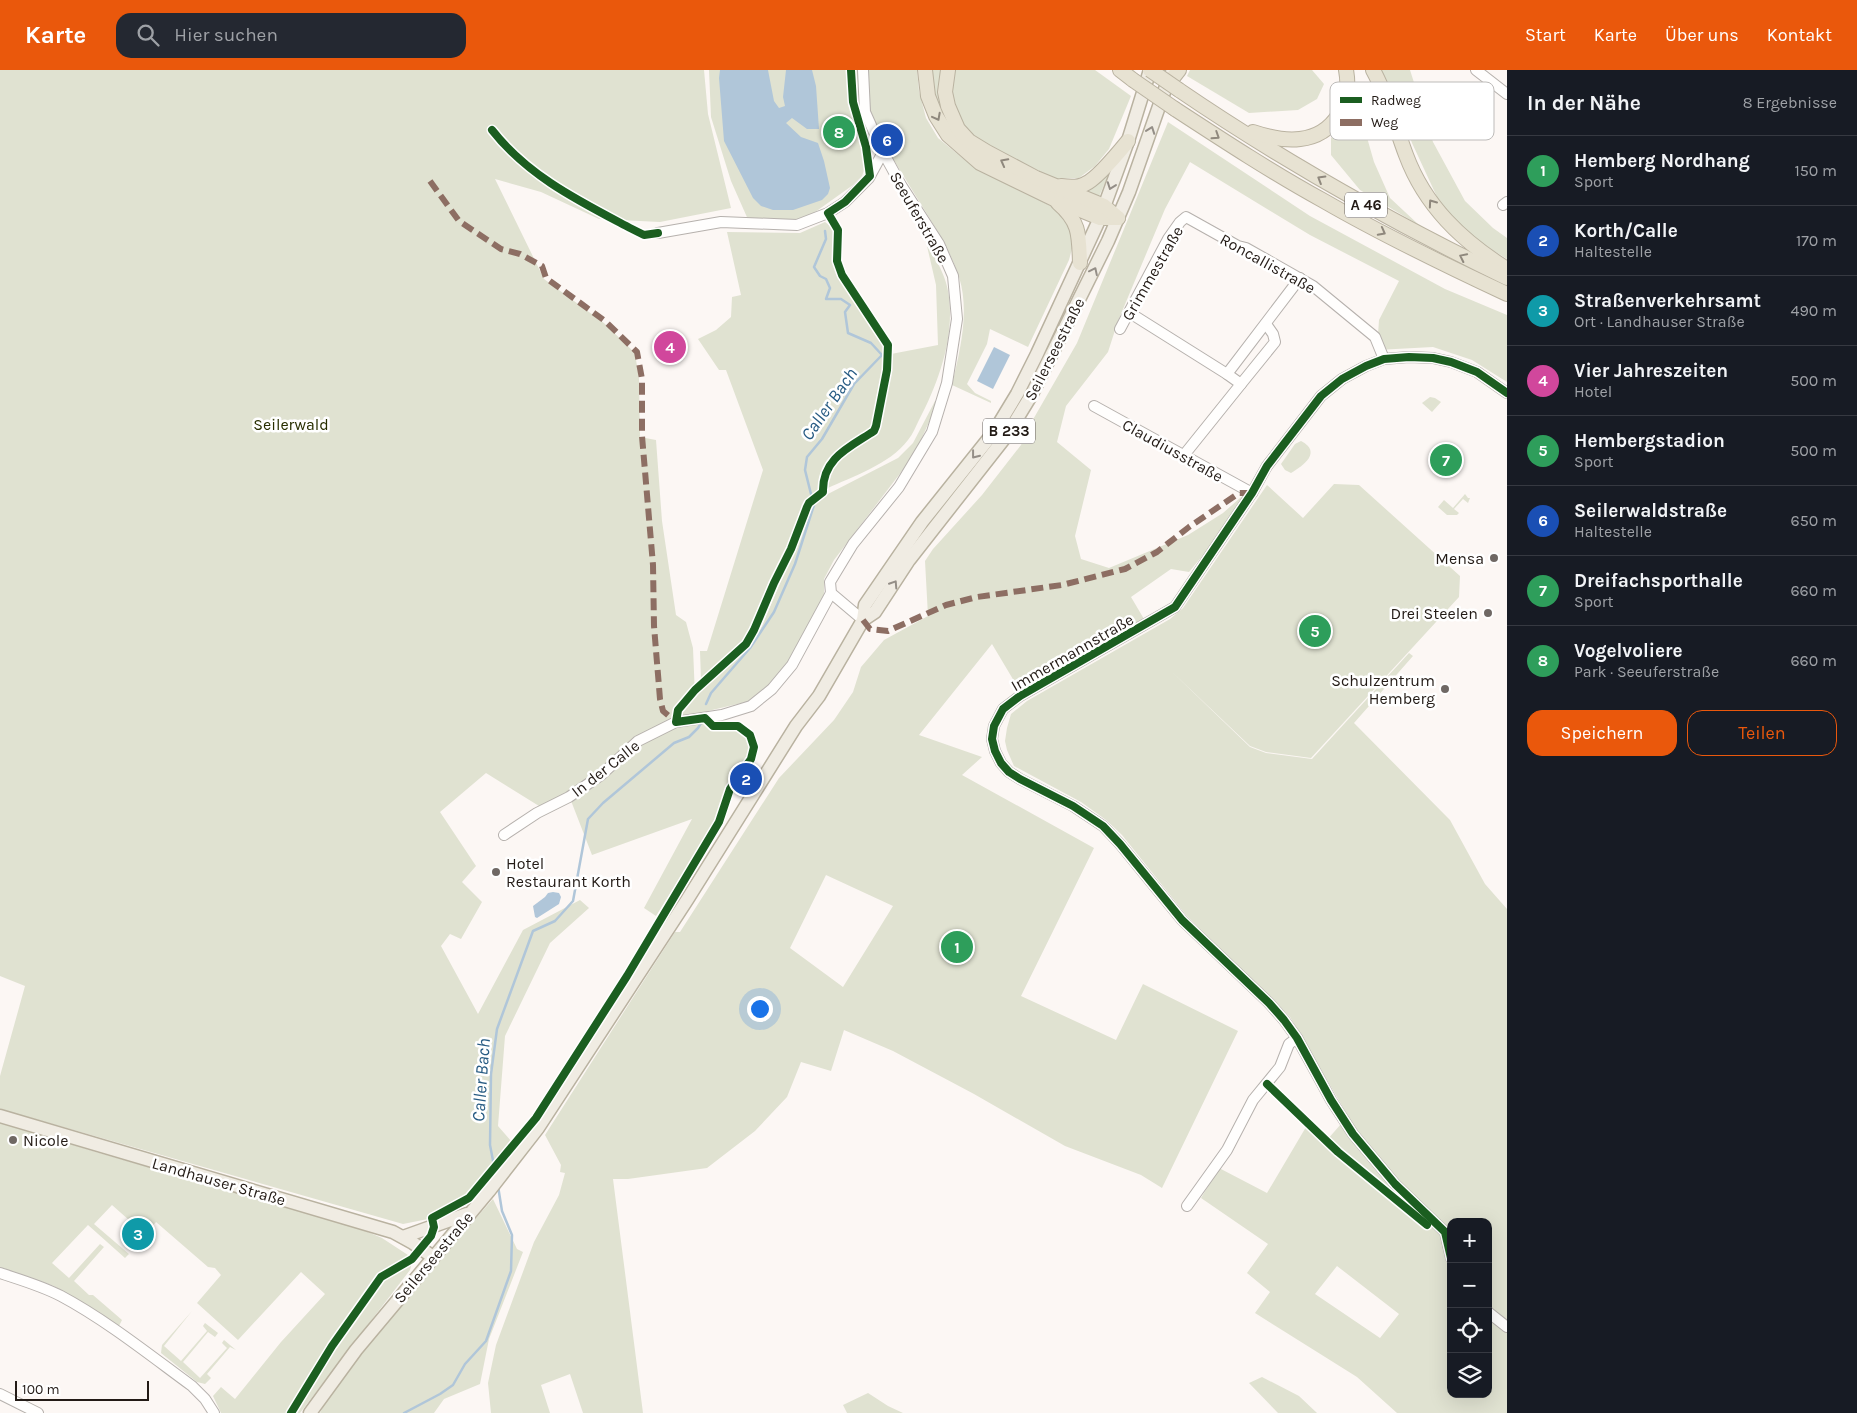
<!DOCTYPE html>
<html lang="de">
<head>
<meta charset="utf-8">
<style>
  body { margin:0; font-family:Karla,sans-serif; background:#242831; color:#f1f3f6 }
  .controls { position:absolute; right:15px; bottom:15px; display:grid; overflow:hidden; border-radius:10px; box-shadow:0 5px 20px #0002 }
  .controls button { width:45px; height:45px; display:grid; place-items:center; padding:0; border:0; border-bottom:1px solid #363941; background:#171b24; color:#f1f3f6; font:25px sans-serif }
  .scale { position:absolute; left:15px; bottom:12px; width:134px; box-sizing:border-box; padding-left:5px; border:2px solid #231b16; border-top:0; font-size:14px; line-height:18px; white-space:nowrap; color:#231b16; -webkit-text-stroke:4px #fff; paint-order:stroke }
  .you { position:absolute; left:759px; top:938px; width:18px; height:18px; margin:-12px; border:4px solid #fff; border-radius:50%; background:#1a73e8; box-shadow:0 0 0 8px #1a73e833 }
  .badge { display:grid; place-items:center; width:32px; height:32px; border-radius:50%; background:#ea580c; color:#fff; font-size:16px; font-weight:700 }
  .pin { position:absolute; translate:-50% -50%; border:2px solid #fff; box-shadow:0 1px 5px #0006 }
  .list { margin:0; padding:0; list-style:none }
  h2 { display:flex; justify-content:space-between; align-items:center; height:65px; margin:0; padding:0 20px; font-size:21px }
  h2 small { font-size:16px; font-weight:400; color:#9ea1a6 }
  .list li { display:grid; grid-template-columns:32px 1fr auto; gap:15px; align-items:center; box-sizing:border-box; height:70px; padding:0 20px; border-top:1px solid #363941 }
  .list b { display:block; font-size:19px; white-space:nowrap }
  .list p { margin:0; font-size:16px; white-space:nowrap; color:#9ea1a6 }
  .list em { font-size:16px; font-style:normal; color:#9ea1a6 }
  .actions { display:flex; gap:10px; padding:15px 20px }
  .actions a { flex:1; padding:11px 0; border:1px solid #ea580c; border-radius:15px; text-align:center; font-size:18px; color:#ea580c }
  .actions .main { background:#ea580c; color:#fff }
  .icon { flex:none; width:28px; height:28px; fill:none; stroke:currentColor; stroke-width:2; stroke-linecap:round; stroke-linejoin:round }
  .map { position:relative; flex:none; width:1507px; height:1343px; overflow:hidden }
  header { display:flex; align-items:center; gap:30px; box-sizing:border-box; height:70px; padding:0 25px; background:#ea580c; color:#fff }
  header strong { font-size:24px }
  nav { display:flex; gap:28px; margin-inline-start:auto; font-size:18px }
  .search { width:350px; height:45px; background:#242831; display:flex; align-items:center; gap:12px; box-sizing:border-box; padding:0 18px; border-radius:15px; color:#9ea1a6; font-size:19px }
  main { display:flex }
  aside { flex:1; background:#171b24 }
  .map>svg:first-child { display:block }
  .green { fill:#e0e2d1; fill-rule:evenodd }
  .water { fill:#b0c6d9 }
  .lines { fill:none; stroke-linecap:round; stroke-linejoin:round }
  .stream { stroke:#b0c6d9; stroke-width:2.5 }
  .minor-casing { stroke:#b6b1ad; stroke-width:12 }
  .major-casing { stroke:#b9b2a0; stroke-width:15 }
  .highway-casing { stroke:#b9b2a0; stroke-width:16 }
  .minor { stroke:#fffefd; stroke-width:10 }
  .major { stroke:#f0ece3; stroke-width:12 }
  .highway { stroke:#e7e2d2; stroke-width:14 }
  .highway-bridge-casing { stroke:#b9b2a0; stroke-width:16; stroke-linecap:butt }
  .highway-bridge { stroke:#e7e2d2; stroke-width:14 }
  .quiet { stroke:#8d6e63; stroke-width:6; stroke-dasharray:12 6; stroke-linecap:butt }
  .cycleway-casing { stroke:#fff; stroke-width:11 }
  .cycleway { stroke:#1b5e20; stroke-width:8 }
  .oneway { stroke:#8f887d }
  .oneway2 { stroke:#948e87 }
  .poi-dot { fill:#6f6864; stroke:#fff; stroke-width:2 }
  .labels { text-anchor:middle; stroke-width:5; stroke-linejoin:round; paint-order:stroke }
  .shield { fill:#fff; stroke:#655f5c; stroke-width:1 }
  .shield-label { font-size:15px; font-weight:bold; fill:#231b16 }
  .street-label { font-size:16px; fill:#231b16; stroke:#fff }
  .park-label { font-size:16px; fill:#282e00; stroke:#fff }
  .poi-label { font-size:16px; fill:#231b16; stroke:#fff; text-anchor:end }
  .water-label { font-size:18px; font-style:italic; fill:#275b83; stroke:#fff }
  .key { fill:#fff; stroke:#bdbbb9; stroke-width:1 }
  .key-label { font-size:14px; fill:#231b16 }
</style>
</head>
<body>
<header>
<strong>Karte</strong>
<div class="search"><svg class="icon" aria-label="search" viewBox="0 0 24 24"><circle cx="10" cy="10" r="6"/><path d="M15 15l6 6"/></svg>Hier suchen</div>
<nav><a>Start</a><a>Karte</a><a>Über uns</a><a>Kontakt</a></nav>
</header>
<main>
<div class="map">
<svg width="1507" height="1343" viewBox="0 0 1507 1343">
  <rect width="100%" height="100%" fill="#fcf7f4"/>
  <g class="green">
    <path d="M0,0H704L708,44L731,138L660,152L599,149L541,122L495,109L544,209L604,253L635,283L639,309L640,367L656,370L662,451L676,545L686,552L693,578L695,626L725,596L748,577L762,556L787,496L778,493L744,571L701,609L700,581H707L763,400L726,300H719L698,269L716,260L731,247L732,227L741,225L727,162L800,163L825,152L834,159V192L843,215L885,276V298L875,355L873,359L858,367L829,391L824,401L820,420L824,426L898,388L913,373L935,331L938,332L920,372L905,397L834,490L824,509V526L789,592L769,616L750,631L708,641L705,653L714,659H736L743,662L751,671V683L727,718L716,750L656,846L644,838L692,749L592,785L568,723L539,736L486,703L440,742L476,796L462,812L482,832L461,869L450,864L441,876L478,944L523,860L580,830L589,838L550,873L505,966L498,1056L512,1072L467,1126L433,1148L403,1154L0,1039V1006L25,916L0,906Z"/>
    <path d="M709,0H859L862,76L866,95L862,106L853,115L797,155L750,154L731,111L711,47Z"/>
    <path d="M866,0H917L919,21L926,48L938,68L976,99L1045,133L1059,141L1071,155L1074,171L1069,190L1028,277L990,259L987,274L967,314L975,323L991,331V333L952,315C960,280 970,242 959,207C956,197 951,187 947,178L934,185C939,196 946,208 948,221C956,264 939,312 919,350C916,356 913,364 908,370C889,395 853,406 826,419L824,416C829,396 842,381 860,370C868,366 874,364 878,356L891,284L938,275L936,215L927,176L934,179L946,175L890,84L870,40Z"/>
    <path d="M929,0H943L949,55L937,42Z"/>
    <path d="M955,0H1095L1131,26L1109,79L1095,96L1079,108L1055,109L975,69L961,53L952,36L951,19Z"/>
    <path d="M1190,0H1312L1324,14L1317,29L1298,40L1249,43L1187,6Z"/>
    <path d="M1381,0H1410L1433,72L1465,131L1493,158L1507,168V189L1486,176L1444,142L1412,73L1394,24Z"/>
    <path d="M1356,17L1362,50L1374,92L1390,128L1419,155L1360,120L1331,85V68L1348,49Z"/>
    <path d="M1168,52L1310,146L1445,219L1507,245V312L1472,290L1433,277L1377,280L1379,250L1399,211L1310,165L1190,92L1165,139L1118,251L1108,282L1066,336L1057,372L1091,400L1075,466L1081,489L1109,498L1188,465L1223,443L1248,421L1232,450L1189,502L1171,499L1131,527L1144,549L1017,616L992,574L919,665L982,687L962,705L1094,778L1021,926L1116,970L1143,914L1238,961L1162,1118L1141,1105L1065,1076L974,1024L893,981L844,960L831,1001L801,992L787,1027L755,1061L707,1098L628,1109H613L643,1343H583L570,1304L541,1315L550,1343H491L488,1313L496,1275L534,1172L559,1125L565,1103L560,1102L561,1095L545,1065L675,862H680L779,708L834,650L853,622L861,597L884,570L928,546L925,491L933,479L982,425L1021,375L1031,353L1077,273ZM826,805L893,836L843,917L790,878Z"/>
    <path d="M1110,101L1098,129L1081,121Z"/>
    <path d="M1430,327L1435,328L1441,332L1432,342L1422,333Z"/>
    <path d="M1301,371C1322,382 1304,395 1291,403L1285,400L1281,394L1295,374Z"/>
    <path d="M1334,414L1359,415L1460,506L1459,527L1311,688L1266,682L1250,676L1169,599L1250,677L1266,683L1312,689L1409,583L1413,586L1354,653L1450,750L1485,814L1507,839V1343H1397L1357,1307L1255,1243L1270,1222L1247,1203L1268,1174L1201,1128L1219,1098L1267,1123L1306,1057L1342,1089L1327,1070L1348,1046L1290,947L1186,845L1122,765L1106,750L1081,732L1014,696L1007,680L1005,671L1007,658L1011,644L1027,631L1170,549L1183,538L1267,415L1303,448ZM1451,1152H1488V1324H1451ZM1337,1196L1399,1244L1380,1268L1315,1224Z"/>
    <path d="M1465,424L1468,428H1470L1468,433L1463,429L1454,439L1459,443L1457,445H1447L1438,437L1444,430L1453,438Z"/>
    <path d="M0,1052L96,1082L356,1157L382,1168L411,1187L405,1192L381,1204L383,1208L401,1200L412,1193L410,1200L300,1343H221L213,1326L221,1317L235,1329L281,1272L325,1224L301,1202L238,1270L197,1233L221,1205L215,1198L208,1197L156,1152L152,1157L145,1151L138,1158L112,1135L94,1154L129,1184L125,1188L88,1155L52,1193L69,1208L100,1174L104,1177L74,1211L89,1225H93L122,1250L119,1256L54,1216L0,1197Z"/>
    <path d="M493,1129L517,1179L523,1182L489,1269L480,1314L444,1329L434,1343H320L329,1325L410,1222Z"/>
    <path d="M192,1241L164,1276L181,1291L207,1261L203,1256L205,1253L218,1263L215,1267L208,1262L183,1292L200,1308L227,1278L222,1273L224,1270L236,1280L230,1277L207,1304L211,1308L205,1314L197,1312L161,1283L162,1275Z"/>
    <path d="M1262,1307L1299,1326L1317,1343H1278L1249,1313Z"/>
    <path d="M868,1323L888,1336L903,1343H847L843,1335Z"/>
  </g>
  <g class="water">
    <path d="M720,0H768L774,31L779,38L785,36L783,27L786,0H812L816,16L819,59H807L792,48L786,53L801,67L818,73L824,91L830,118L828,124L822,130L793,140H773L761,136L753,128L724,71L719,8Z"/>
    <path d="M994,277L1010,285L993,319L977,311Z"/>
    <path d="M553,822L559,823L561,827L559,834L537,848L535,847L533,836L545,827L548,823Z"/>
  </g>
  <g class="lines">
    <g class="stream">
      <path d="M811,424L805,400L807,387L822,369L854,314L882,285L871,273L848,263L845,242L850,235L841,229H826L830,218L826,209L820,206L814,197L826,169L825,161"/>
      <path d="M706,634L711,623L750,578L774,542L795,494L814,435L813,432"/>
      <path d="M496,1106L490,1075L491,1004L497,959L533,861L555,851L573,831L588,749L603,733L674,673L689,667L698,658L701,653"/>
      <path d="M404,1343L440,1324L453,1315L465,1294L486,1271L511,1201L512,1165L502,1141L498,1116"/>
    </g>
    <defs>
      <g id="minor">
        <path d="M1476,0L1507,24"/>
        <path d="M1503,135L1507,132"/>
        <path d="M658,163L721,152L797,155L828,143L845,132L869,108L883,82"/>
        <path d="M1130,243L1227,304"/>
        <path d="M1120,259L1168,169L1180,152L1186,147L1238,176L1246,178L1313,216L1375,267L1384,289"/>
        <path d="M1241,314L1275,272L1273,264L1266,254"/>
        <path d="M1094,336L1252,423"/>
        <path d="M1184,385L1241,314L1227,304L1300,208"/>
        <path d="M863,550L831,523L830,512L853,474L899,417L932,362L947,313L957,249L953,206L939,174L901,115L883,82L865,42L863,0"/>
        <path d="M504,765L537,743L569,727L601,705L638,671L676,652L722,645L751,636L772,619L792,595L831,523"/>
        <path d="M1187,1136L1227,1080L1253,1030L1280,997L1289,974L1297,968"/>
        <path d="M1451,1188L1445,1162L1395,1114L1353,1064L1331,1030L1297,968L1284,950L1269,933L1182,850L1120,774L1103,756L1073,736L1020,709L1009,702L1001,693L995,681L992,669L994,656L1003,639L1020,626L1175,537L1252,423L1267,396L1321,326L1342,309L1366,296L1384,289L1409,287L1433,288L1451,292L1477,302L1507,323"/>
        <path d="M0,1203C21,1210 42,1216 61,1226C106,1250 151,1286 192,1316L205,1329L214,1343"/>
        <path d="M1488,1242L1507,1257"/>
        <path d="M0,1324L38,1343"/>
      </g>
      <g id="major">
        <path d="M863,550L875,542L909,490L1007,365L1032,324L1108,171L1129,122L1170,5"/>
        <path d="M0,1046L393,1162L413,1173L433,1187"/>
        <path d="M403,1167L467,1144"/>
        <path d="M310,1343L356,1280L489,1121L538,1058L687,830L796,656L819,626L863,550L865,535L922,452L994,362L1017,324L1037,284L1100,148L1128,71L1150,0"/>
      </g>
      <g id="highway">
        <path d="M925,0L928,26L936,46L948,65L980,93L1054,129L1100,148H1118"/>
        <path d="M948,0L945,22L948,36L958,59L969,71L987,82L1036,108L1104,136L1118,148"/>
        <path d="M1120,0L1133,10"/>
        <path d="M1373,0C1388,27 1395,56 1406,85C1425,136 1462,171 1507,199"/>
        <path d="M1168,14L1179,0"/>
        <path d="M1179,20C1283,91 1394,153 1507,208"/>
        <path d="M1175,39C1224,71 1273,103 1324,131C1383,165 1445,195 1507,224"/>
        <path d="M1253,62C1268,67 1284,71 1300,69C1335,65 1352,32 1346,0"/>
        <path d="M1061,116C1068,117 1078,118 1085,114C1097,109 1119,82 1128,71"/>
        <path d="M1058,133C1080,152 1079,165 1080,193"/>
      </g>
    </defs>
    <use href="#minor" class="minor-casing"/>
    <use href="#major" class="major-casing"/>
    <use href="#highway" class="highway-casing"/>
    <use href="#minor" class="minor"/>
    <use href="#major" class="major"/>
    <use href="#highway" class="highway"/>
    <defs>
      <g id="highway-bridge">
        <path d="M1150,0L1179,20"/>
        <path d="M1133,10L1175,39"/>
      </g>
    </defs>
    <use href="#highway-bridge" class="highway-bridge-casing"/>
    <use href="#highway-bridge" class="highway-bridge"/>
    <g class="quiet">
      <path d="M430,111L459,151L501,179L520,184L542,196L546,208L605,251L637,282L642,309V366L653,495L654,556L660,629L663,641L676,652"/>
      <path d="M863,550L870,559L888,561L946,535L977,527L1062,515L1125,499L1157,482L1189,457L1239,423H1252"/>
    </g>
    <defs>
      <g id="cycleway">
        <path d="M492,60C528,106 579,131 630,158L644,165L658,163"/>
        <path d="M1267,1014L1338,1082L1427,1155"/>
        <path d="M1451,1188L1445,1162L1395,1114L1353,1064L1331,1030L1297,968L1284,950L1269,933L1182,850L1120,774L1103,756L1073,736L1020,709L1009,702L1001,693L995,681L992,669L994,656L1003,639L1020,626L1175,537L1252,423L1267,396L1321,326L1342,309L1366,296L1384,289L1409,287L1433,288L1451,292L1477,302L1507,323"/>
        <path d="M291,1343L332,1276L381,1207L412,1189L431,1166L434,1157L432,1148L469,1128L536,1048L627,906L719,752L730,719L751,689L754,677L750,665L738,656H713L705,648L676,652L678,640L684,633L695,620L746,574L754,560L774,513L791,479L807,437L809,433L823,422C822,388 850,377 874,361L876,356L887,300L888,275L842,205L837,191L838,160L828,143L845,132L870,106L866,77L853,32L851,0"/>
      </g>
    </defs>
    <use href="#cycleway" class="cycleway-casing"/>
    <use href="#cycleway" class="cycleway"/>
  </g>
  <defs><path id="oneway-chevron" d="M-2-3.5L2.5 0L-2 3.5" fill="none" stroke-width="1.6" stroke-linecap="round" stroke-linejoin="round" transform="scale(1.25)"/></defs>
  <g class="oneway">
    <use href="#oneway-chevron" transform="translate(937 47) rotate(62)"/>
    <use href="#oneway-chevron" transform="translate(1216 66) rotate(33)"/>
    <use href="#oneway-chevron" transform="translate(1004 92) rotate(-152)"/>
    <use href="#oneway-chevron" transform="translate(1321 109) rotate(-149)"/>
    <use href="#oneway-chevron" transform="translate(1432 133) rotate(-125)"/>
    <use href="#oneway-chevron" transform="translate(1382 162) rotate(28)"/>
    <use href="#oneway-chevron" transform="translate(1463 187) rotate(-154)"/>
  </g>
  <g class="oneway2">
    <use href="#oneway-chevron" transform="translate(1151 60) rotate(-70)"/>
    <use href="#oneway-chevron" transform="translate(1111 116) rotate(110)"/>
    <use href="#oneway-chevron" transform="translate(1094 201) rotate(-64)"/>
    <use href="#oneway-chevron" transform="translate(975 385) rotate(128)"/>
    <use href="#oneway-chevron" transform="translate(894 514) rotate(-57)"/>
  </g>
  <g class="poi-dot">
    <circle cx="1494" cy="488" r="5"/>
    <circle cx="1488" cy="543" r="5"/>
    <circle cx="1445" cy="619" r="5"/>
    <circle cx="496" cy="802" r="5"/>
    <circle cx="13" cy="1070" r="5"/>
  </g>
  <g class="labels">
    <g class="shield">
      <rect x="1345" y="122.5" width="42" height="25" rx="4"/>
      <rect x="983" y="348.5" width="52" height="25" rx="4"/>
    </g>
    <g class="shield-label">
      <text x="1366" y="140">A 46</text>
      <text x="1009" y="366">B 233</text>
    </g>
    <g class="street-label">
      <text transform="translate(920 147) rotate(60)" y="6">Seeuferstraße</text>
      <text transform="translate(1268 193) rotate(29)" y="6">Roncallistraße</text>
      <text transform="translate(1152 203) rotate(-60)" y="6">Grimmestraße</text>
      <text transform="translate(1054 279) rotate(-63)" y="6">Seilerseestraße</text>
      <text transform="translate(1173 380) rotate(29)" y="6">Claudiusstraße</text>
      <text transform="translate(1072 582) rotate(-30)" y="6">Immermannstraße</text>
      <text transform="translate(605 698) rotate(-38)" y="6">In der Calle</text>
      <text transform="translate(219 1111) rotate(16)" y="6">Landhauser Straße</text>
      <text transform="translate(433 1187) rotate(-50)" y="6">Seilerseestraße</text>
    </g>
    <g class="park-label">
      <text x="291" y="360">Seilerwald</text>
    </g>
    <g class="poi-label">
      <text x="1484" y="494">Mensa</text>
      <text x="1478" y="549">Drei Steelen</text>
      <text x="1435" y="616">Schulzentrum<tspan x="1435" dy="18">Hemberg</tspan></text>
      <text x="506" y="799" text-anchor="start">Hotel<tspan x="506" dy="18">Restaurant Korth</tspan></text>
      <text x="23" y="1076" text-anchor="start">Nicole</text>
    </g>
    <g class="water-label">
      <text transform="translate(829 334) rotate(-55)" y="6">Caller Bach</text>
      <text transform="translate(481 1010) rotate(-86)" y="6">Caller Bach</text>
    </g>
  </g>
  <rect x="1330" y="12" width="164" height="58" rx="8" class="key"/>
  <rect x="1340" y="27" width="22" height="6" fill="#1b5e20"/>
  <rect x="1340" y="49" width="22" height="7" fill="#8d6e63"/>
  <g class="key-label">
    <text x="1371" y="35">Radweg</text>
    <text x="1371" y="57">Weg</text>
  </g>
</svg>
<div class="controls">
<button>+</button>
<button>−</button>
<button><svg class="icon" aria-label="locate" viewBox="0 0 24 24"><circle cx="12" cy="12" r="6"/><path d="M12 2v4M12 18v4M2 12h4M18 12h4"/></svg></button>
<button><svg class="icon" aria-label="layers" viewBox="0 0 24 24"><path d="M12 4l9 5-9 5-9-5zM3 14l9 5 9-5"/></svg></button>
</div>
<div class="scale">100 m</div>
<div class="you"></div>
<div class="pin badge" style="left:957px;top:877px;background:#2e9e5b">1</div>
<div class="pin badge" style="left:746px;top:709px;background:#1a4fb4">2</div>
<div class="pin badge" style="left:138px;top:1164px;background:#0f9aa8">3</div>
<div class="pin badge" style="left:670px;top:277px;background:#d1479c">4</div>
<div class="pin badge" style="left:1315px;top:561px;background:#2e9e5b">5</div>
<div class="pin badge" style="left:887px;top:70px;background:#1a4fb4">6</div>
<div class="pin badge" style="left:1446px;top:390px;background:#2e9e5b">7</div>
<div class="pin badge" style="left:839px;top:62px;background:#2e9e5b">8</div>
</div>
<aside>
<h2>In der Nähe<small>8 Ergebnisse</small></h2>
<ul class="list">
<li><span class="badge" style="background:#2e9e5b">1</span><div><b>Hemberg Nordhang</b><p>Sport</p></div><em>150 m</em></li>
<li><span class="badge" style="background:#1a4fb4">2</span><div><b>Korth/Calle</b><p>Haltestelle</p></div><em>170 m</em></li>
<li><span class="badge" style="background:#0f9aa8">3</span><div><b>Straßenverkehrsamt</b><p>Ort · Landhauser Straße</p></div><em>490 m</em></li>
<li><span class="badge" style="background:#d1479c">4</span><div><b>Vier Jahreszeiten</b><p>Hotel</p></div><em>500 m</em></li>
<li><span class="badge" style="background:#2e9e5b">5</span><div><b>Hembergstadion</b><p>Sport</p></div><em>500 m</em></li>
<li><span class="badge" style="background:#1a4fb4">6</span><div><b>Seilerwaldstraße</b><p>Haltestelle</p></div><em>650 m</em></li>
<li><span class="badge" style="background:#2e9e5b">7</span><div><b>Dreifachsporthalle</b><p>Sport</p></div><em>660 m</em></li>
<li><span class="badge" style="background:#2e9e5b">8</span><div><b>Vogelvoliere</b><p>Park · Seeuferstraße</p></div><em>660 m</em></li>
</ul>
<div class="actions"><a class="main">Speichern</a><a>Teilen</a></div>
</aside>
</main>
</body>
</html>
